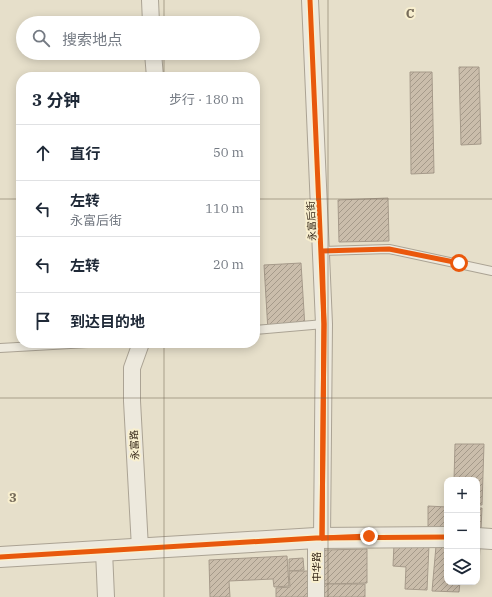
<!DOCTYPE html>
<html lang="zh">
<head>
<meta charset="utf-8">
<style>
  body { margin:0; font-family:"IBM Plex Serif","Noto Sans SC",serif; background:#f6f6f7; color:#1f2937 }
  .controls { position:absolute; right:12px; bottom:12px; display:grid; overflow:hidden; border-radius:8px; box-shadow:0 2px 10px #0003 }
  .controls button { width:36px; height:36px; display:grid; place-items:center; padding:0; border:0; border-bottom:1px solid #e0e1e3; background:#fff; color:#1f2937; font:20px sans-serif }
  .stop { position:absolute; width:12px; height:12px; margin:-9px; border:3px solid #ea580c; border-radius:50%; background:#fff }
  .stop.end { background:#ea580c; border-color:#fff; box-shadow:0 1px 4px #0008 }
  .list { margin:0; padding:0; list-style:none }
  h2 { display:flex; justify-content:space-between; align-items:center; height:52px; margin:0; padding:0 16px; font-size:17px }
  h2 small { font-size:13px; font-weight:400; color:#747a83 }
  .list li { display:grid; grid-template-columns:26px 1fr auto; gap:12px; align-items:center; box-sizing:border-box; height:56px; padding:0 16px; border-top:1px solid #e0e1e3 }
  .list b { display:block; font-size:15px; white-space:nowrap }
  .list p { margin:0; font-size:13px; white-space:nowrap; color:#747a83 }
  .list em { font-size:13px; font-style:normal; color:#747a83 }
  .icon { flex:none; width:22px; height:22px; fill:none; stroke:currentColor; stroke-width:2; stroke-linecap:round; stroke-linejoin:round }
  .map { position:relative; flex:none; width:492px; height:597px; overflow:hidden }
  .search { position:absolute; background:#fff; box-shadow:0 2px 10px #0003; left:16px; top:16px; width:244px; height:44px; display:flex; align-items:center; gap:10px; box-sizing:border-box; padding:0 14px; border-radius:22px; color:#747a83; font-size:15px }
  .panel { position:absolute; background:#fff; box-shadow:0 2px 10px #0003; left:16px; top:72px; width:244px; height:276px; border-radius:16px }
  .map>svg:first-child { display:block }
  .building { fill:url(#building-hatch); stroke:#a69a8a }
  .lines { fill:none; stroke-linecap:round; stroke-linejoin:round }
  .service-casing { stroke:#aba394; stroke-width:10 }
  .minor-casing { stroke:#aba394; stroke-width:18 }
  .tertiary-casing { stroke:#aba394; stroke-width:22 }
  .service { stroke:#ede9dd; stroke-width:8 }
  .minor { stroke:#ede9dd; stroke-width:16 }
  .tertiary { stroke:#ede9dd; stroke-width:20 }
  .cycleway-casing { stroke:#f8efcf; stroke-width:8 }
  .cycleway { stroke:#e8590c; stroke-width:5 }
  .route { stroke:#ea580c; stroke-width:5 }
  .grid { fill:none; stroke:#766b59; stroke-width:1; stroke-opacity:0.55 }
  .labels { text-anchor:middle; stroke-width:4; stroke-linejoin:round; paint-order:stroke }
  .street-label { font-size:10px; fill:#3a2c1c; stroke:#f8efcf }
  .grid-label { font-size:13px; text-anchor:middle; font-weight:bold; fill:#766b59; stroke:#f8efcf; stroke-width:4; stroke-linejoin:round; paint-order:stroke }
</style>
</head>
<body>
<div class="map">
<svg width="492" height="597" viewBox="0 0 492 597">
  <defs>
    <pattern id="building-hatch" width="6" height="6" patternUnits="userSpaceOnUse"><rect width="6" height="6" fill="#cabdab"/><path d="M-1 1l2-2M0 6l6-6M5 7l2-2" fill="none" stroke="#a59a8a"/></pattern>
  </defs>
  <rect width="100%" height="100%" fill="#e6dfca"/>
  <g class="building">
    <path d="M459,67H479L481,144L461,145Z"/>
    <path d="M410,72H432L434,173L411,174Z"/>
    <path d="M388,198L389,241L339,242L338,200Z"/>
    <path d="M301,263L305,328L268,331L264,265Z"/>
    <path d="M455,444H484L482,505H477V480H454Z"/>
    <path d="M428,506L447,507V529L428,528Z"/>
    <path d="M477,508H482L481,529H477Z"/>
    <path d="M394,544L429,545L427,590L405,589L406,567L393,566Z"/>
    <path d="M447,544V582H460L459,592L432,591L436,546Z"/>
    <path d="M477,546H480L479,566H477Z"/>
    <path d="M367,549V583L324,584V550Z"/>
    <path d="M287,556L289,586L274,587L273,579L229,581L230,597H210L209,560Z"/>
    <path d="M303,558L304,570L289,571V559Z"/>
    <path d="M289,571H308L309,597H276V588L290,587Z"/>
    <rect x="324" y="584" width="41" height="13"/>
  </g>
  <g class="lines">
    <defs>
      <g id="service">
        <path d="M322,251L389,249L492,271"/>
        <path d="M255,330L324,324"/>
        <path d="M0,348L88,343"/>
      </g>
      <g id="minor">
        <path d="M150,0L151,23"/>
        <path d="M310,0L324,324L322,538"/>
        <path d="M153,53L155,77"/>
        <path d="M316,538V597"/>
        <path d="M140,548L132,401V368L141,343"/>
        <path d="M104,551L106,597"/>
      </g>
      <g id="tertiary">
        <path d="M477,538L492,539"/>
        <path d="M0,557L316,538L447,537"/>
      </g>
    </defs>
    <use href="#service" class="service-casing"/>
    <use href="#minor" class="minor-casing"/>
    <use href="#tertiary" class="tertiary-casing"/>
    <use href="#service" class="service"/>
    <use href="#minor" class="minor"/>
    <use href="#tertiary" class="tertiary"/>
    <defs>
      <g id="cycleway">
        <path d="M310,0L324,324L322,538"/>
        <path d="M0,557L316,538L447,537"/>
      </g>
    </defs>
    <use href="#cycleway" class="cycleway-casing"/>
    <use href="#cycleway" class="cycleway"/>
  </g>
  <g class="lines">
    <path class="route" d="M369,536L322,538L324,324L322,251L389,249L459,263"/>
  </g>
  <path class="grid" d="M164,0V23M328,0V597M164,53V77M0,199H21M255,199H492M164,343V597M0,398H492"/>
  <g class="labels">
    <g class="street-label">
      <text transform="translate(311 221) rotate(-93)" y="4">永富后街</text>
      <text transform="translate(134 445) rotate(-93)" y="4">永富路</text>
      <text transform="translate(316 567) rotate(-90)" y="4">中华路</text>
    </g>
  </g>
  <g class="grid-label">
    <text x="410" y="18">C</text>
    <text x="13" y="502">3</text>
  </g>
</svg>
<div class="controls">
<button>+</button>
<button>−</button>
<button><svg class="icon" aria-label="layers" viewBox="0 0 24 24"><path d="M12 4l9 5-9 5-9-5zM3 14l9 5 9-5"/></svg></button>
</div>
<div class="stop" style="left:459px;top:263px"></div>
<div class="stop end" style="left:369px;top:536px"></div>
<div class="search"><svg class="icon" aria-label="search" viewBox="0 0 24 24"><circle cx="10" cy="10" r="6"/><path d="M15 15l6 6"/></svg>搜索地点</div>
<section class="panel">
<h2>3 分钟<small>步行 · 180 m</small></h2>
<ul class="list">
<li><svg class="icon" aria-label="ahead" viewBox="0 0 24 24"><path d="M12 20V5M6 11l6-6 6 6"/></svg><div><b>直行</b></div><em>50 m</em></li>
<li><svg class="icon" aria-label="left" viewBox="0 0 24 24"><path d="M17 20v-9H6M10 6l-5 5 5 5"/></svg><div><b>左转</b><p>永富后街</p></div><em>110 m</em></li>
<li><svg class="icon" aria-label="left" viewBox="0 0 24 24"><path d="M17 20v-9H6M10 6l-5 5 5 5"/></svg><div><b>左转</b></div><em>20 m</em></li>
<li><svg class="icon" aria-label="arrive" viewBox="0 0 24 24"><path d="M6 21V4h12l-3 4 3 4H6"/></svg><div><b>到达目的地</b></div></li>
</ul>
</section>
</div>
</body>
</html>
